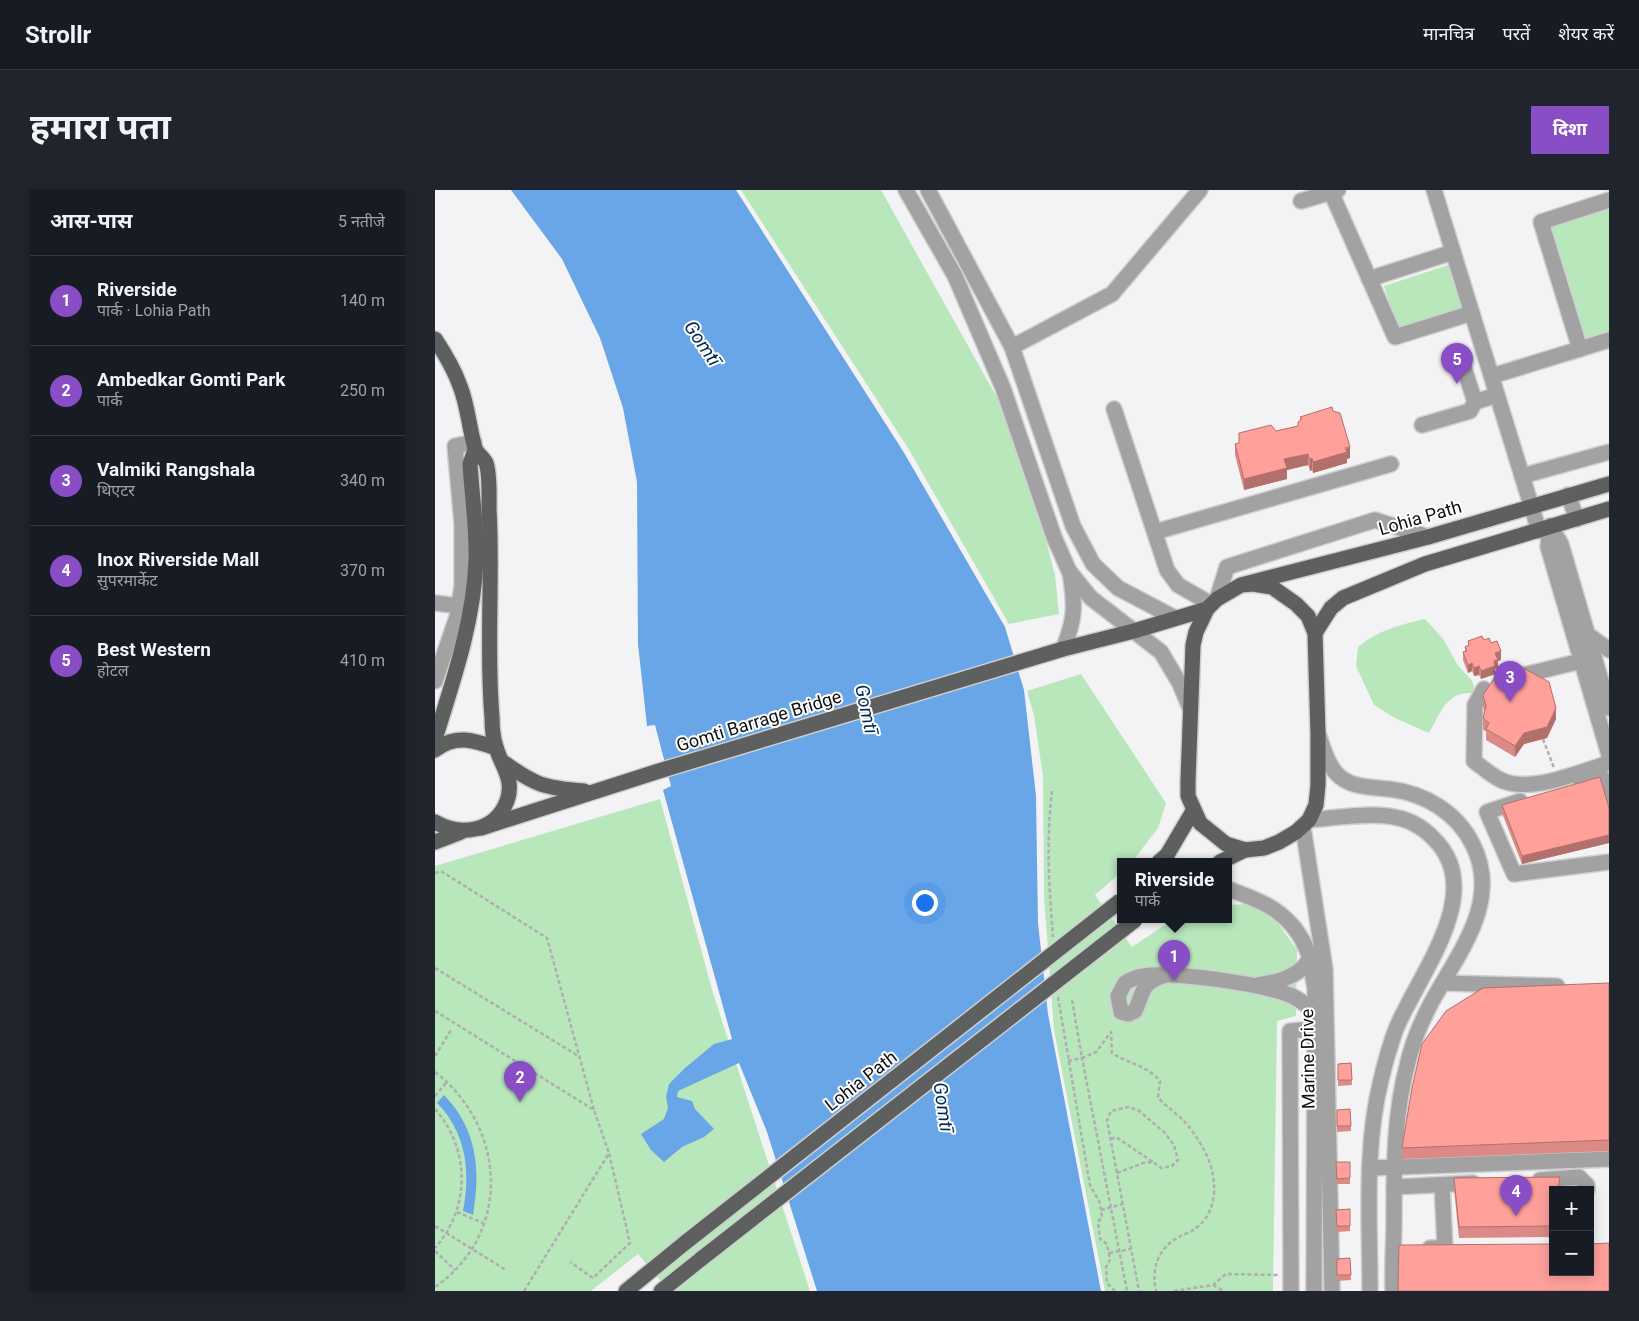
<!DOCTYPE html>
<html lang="hi">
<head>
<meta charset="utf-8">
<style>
  body { margin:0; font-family:Roboto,"Noto Sans Devanagari",sans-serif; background:#20242c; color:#f1f3f6 }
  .controls { position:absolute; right:15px; bottom:15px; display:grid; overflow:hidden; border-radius:0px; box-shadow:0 2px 12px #0003 }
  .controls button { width:45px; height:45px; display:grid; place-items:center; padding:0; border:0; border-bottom:1px solid #363941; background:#171b24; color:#f1f3f6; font:25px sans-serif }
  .you { position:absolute; left:489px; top:712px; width:18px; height:18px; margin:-12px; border:4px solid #fff; border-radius:50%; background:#1a73e8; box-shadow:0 0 0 8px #1a73e833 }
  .badge { display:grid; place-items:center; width:32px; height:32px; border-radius:50%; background:#894ec5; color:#fff; font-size:16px; font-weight:700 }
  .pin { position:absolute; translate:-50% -41px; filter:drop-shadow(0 1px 2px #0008) }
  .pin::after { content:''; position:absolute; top:26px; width:18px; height:15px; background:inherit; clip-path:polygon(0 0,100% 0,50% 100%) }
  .popup { position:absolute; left:682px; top:668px; width:115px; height:65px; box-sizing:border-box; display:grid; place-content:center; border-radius:0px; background:#171b24; filter:drop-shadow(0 1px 4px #0005); font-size:16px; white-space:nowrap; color:#9ea1a6 }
  .popup b { font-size:19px; color:#f1f3f6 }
  .popup::after { content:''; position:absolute; left:50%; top:100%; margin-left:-10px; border:10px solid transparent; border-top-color:#171b24 }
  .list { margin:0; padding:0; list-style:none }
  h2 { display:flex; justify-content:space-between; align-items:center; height:65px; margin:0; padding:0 20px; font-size:21px }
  h2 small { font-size:16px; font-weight:400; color:#9ea1a6 }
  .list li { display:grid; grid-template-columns:32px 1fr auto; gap:15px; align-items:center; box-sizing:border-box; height:90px; padding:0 20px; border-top:1px solid #363941 }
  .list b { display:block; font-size:19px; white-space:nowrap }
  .list p { margin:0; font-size:16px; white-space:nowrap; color:#9ea1a6 }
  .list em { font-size:16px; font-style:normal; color:#9ea1a6 }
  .map { position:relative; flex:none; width:1174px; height:1101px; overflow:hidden; border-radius:0px }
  header { display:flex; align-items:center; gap:30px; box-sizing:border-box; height:70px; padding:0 25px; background:#171b24; border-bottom:1px solid #363941 }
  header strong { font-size:24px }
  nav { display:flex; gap:28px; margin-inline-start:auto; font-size:18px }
  .intro { display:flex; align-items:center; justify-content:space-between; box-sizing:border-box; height:120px; padding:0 30px }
  h1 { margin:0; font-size:35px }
  .button { padding:12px 22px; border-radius:0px; background:#894ec5; color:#fff; font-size:18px; font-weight:700 }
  main { display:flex; gap:30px; padding:0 30px }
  aside { flex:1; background:#171b24; border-radius:0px; box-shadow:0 2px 12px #0003 }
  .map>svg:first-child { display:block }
  .green { fill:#b7e7bb }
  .water { fill:#69a6e7 }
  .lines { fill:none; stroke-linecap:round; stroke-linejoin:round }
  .minor-casing { stroke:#cfcfd1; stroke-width:18 }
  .major-casing { stroke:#cfcfd1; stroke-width:18 }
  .path { stroke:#afaeb1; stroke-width:2.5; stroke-dasharray:4 2.5; stroke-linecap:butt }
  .minor { stroke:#a1a2a1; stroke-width:15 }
  .major { stroke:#5e605f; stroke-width:15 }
  .major-bridge-casing { stroke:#cfcfd1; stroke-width:18; stroke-linecap:butt }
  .major-bridge { stroke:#5e605f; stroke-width:15 }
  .wall { fill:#db8a85 }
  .shaded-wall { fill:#b2706c }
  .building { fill:#ffa09b; stroke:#b2706c }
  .labels { text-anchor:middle; stroke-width:4; stroke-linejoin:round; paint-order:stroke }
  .street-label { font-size:18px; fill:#111011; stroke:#fff }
  .water-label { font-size:19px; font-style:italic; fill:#002a53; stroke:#fff }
</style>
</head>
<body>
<header>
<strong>Strollr</strong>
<nav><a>मानचित्र</a><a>परतें</a><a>शेयर करें</a></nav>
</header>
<div class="intro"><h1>हमारा पता</h1><a class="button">दिशा</a></div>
<main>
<aside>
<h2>आस-पास<small>5 नतीजे</small></h2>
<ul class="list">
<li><span class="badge">1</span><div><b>Riverside</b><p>पार्क · Lohia Path</p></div><em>140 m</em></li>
<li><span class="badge">2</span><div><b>Ambedkar Gomti Park</b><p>पार्क</p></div><em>250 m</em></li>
<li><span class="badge">3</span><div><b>Valmiki Rangshala</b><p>थिएटर</p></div><em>340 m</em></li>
<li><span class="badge">4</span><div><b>Inox Riverside Mall</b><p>सुपरमार्केट</p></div><em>370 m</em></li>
<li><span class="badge">5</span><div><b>Best Western</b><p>होटल</p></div><em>410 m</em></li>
</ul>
</aside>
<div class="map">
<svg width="1174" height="1101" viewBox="0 0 1174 1101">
  <rect width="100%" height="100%" fill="#f3f3f6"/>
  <g class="green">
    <path d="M306,0H446L565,213L602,316L620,385L624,424L574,434L473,258Z"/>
    <path d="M1174,17V142L1148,150L1113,36Z"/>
    <path d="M1013,75L1027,118L963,139L949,96Z"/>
    <path d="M990,429L1009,450L1022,474L1037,491L1041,503C1011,501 1007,521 994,543L960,528L939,515L921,476L923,457C943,440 965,435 990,429Z"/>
    <path d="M646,484L731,613L723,638L697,672H685V683L660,705L697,757L737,730H793V715L811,714L840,729L862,760L861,826L842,831L838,1101H670L619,840L609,707L608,586L599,526L592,501Z"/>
    <path d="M225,609L278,803L375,1101H234L203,1064L156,1101H0V676Z"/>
  </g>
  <g class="water">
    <path d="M76,0H301L468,261L570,437L589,500L601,606L603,733L613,824L666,1101H382L332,942L304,873L243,901L242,907L257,911L260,919L279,939L269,947L247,957L229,972L216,960L206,944L229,929L233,918L231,907L234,894L250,878L279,854L297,849L228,600L236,596L220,535L212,536L203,454L202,292L188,218L165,148L127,69Z"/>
    <path d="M9,905C42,939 46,980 38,1025L28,1021C36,982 31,942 2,913Z"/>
  </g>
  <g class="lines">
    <defs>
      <g id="minor">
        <path d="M471,0L520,86L568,198L619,347L634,381L656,408L726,462L745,494L755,518"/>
        <path d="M493,0L577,157L638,336L658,374L683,398L740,428"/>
        <path d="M999,0L1104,341"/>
        <path d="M896,2L960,147L1037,123"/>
        <path d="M866,11L903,0"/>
        <path d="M934,89L1018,62"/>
        <path d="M577,157L677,104L765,0"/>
        <path d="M1145,159L1106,32L1174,10"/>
        <path d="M1029,178L1040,212"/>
        <path d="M1057,186L1174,150"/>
        <path d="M679,219L732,380L743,395L776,414"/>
        <path d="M987,235L1035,221L1040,212L1062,205"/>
        <path d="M1087,286L1174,262"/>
        <path d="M1133,305L1142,329"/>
        <path d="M1115,336L1113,357L1174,565"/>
        <path d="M1115,336L1126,354L1174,518"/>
        <path d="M720,342L956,274"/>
        <path d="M782,409L792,377L940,330L993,347"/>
        <path d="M0,413L24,416"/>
        <path d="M1152,444L1174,460"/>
        <path d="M628,459C641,428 640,415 635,382"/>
        <path d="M1077,488L1146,471"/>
        <path d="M0,491L22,427L27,396V334L20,256L39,252"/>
        <path d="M1049,499L1040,515L1039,571C1048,578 1058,587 1068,591C1098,603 1144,582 1174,573"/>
        <path d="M884,546C888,558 892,573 901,583C914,598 936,597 954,599C989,603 1022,622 1038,655C1068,715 1018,769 993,819C985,835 977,854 973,872C959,923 959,976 959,1029C959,1053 957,1077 958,1101"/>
        <path d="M1146,593L1167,587L1174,611"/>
        <path d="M1085,611L1052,622L1079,684L1174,672"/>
        <path d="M874,630C899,628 928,623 953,626C971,628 987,636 999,649C1053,702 983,785 961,839C955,855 950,873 946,890C929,958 935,1032 935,1101"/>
        <path d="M868,637L890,779L897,1101"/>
        <path d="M793,699C828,711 857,723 872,760C877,771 877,786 880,798L879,1101"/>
        <path d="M728,786C705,794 709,802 700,821L693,824L686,822L683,806L690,793C695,790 701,787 708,786C738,781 829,794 857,806C866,810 872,817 880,821"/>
        <path d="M1008,793L1122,796"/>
        <path d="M822,795C841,792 863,788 874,770"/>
        <path d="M936,978L1174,969"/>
        <path d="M1105,990L1144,987L1152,995V1000"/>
        <path d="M959,997L1038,993"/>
        <path d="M995,1058H1010L1007,995"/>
        <path d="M856,1101L855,841L880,839"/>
      </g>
      <g id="major">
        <path d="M0,149C10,164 19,179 25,196C33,216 34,238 40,258C42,264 49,268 51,273C55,283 54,308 54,319C58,388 51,458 57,527C57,537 58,548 61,557C66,576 80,589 72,611C60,642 26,647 0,632"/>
        <path d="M806,395L818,394L837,397L861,414L873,426L880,443L883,544V595L881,615L874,630L861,642L844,652L829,658L810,660L791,654L765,633L753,606V591L758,455L761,442L772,419L782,409L806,395L993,347L1174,294"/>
        <path d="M880,443L896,418L908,408L990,374L1174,319"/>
        <path d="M0,549C18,491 39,431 41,370C42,339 37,306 35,274L40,260"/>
        <path d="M0,560C20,544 39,550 61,558"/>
        <path d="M68,572C100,595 109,598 149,601"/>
        <path d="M46,638L224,581L628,459L699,441L772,419"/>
        <path d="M0,652L26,642"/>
        <path d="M724,672L732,665L758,621"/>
        <path d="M785,672L810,660"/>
        <path d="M191,1101L251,1052"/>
        <path d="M226,1101L266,1069"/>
      </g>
    </defs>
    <use href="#minor" class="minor-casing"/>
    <use href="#major" class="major-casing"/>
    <g class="path">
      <path d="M1108,549L1119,578"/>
      <path d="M617,601C611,650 614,698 618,747"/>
      <path d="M0,683L6,681L112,748L159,920"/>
      <path d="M0,778L145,867"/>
      <path d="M623,807L655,995L665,1013L667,1027L663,1032L665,1049L672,1054L675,1070L671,1077L672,1093L680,1101"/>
      <path d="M637,810L647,868L661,862L676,842L677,863C693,874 712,875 725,891L723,907C730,916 740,922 748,930C755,937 763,949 768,958C782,982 786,1020 761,1038C757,1042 749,1044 744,1047C723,1058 716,1079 721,1101"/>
      <path d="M0,821L159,920L174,963"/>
      <path d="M0,866L16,840"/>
      <path d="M633,871L647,868L692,1101"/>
      <path d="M0,882C71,937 78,1043 0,1097"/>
      <path d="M0,906L12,892"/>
      <path d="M0,919C35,959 36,1017 0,1058"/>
      <path d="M676,949L681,947L718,972"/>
      <path d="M682,983L708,973L718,972L726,978L737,976L743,970L739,955L729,942L703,920L693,917L676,921L672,930L704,1101"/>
      <path d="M666,1020L688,1014"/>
      <path d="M22,1022L48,1033"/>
      <path d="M0,1036L71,1080"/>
      <path d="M0,1061L20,1080"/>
      <path d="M674,1063L696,1059"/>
      <path d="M778,1095L789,1101"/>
      <path d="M89,1101L174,963L195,1053L158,1088L135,1072"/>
      <path d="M739,1101L778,1095L791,1084L843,1085"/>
    </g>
    <use href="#minor" class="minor"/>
    <use href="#major" class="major"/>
    <defs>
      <g id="major-bridge">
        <path d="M251,1052L685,711"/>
        <path d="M266,1069L700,730"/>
      </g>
    </defs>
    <use href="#major-bridge" class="major-bridge-casing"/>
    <use href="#major-bridge" class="major-bridge"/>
  </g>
  <g class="wall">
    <path d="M865,227L915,268L912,269V273L878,283L877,280L875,281L873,275L852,280V289L809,300L800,265V254L841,241L863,236V232L865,231Z"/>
    <path d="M1049,450L1056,453L1066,470L1063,471V478L1060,479V484L1046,489L1044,485L1039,486L1037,481L1033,483L1028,470V462L1030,461V457L1033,456V451Z"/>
    <path d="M1048,505L1121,529L1112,548L1089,554L1080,567L1051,550V542L1048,539V528L1050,522L1048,516Z"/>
    <path d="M1067,615L1174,618V653L1087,674L1067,623Z"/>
    <path d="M1174,793V961L967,969V958Z"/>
    <path d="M916,873L917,895L903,896V874Z"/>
    <path d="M915,919L916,941L902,942V920Z"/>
    <path d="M901,972H915V994H902Z"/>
    <path d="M1125,987V1000H1118V1047L1024,1048L1019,999V988Z"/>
    <path d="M915,1019V1041L902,1042L901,1020Z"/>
    <path d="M915,1068L916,1090L902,1091V1069Z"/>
  </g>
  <g class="shaded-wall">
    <path d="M915,257V268L912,269V273L878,283V272Z"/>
    <path d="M873,264V275L852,280V289L809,300V289L849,269Z"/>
    <path d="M877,268V280L875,281V270Z"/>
    <path d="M1066,461V470L1063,471V478L1060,479V484L1046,489V481L1059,471L1060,463Z"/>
    <path d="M1037,473V481L1033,483V475Z"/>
    <path d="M1044,476V485L1039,486V478Z"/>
    <path d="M1121,518V529L1112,548L1089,554L1080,567V556L1089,543Z"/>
    <path d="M1174,645V653L1087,674V666Z"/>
  </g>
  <g class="building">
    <path d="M897,217L898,221L905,223L915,257L910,258L912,262L878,272L877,268L875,270L873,264L849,269L852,278L809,289L800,254L804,253V243L836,235L841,241L863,236V232L867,229L865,227Z"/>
    <path d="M1047,446L1049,450L1054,448L1056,453L1062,451L1066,461L1060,463L1063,470L1059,471L1060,476L1046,481L1044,476L1039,478L1037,473L1033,475L1028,462L1032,461L1030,457L1034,455L1033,451Z"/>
    <path d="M1090,479L1114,492L1121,518L1112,537L1089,543L1080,556L1051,539L1054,533L1048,528L1051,516L1048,505L1060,487Z"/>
    <path d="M1165,587L1174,618V645L1087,666L1067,615Z"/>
    <path d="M1174,793V950L967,958L977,898L987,854L1011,821L1048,798Z"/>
    <path d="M916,873L917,890H903V874Z"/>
    <path d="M915,919L916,936H902V920Z"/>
    <path d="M901,972H915V988L902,989Z"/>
    <path d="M1125,987L1123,1000H1118V1036L1024,1037L1019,988Z"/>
    <path d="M915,1019V1036H902L901,1020Z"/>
    <path d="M1174,1053V1101H963L964,1055L1118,1054V1082H1155V1054Z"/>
    <path d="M915,1068L916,1085H902V1069Z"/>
  </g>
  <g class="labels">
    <g class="street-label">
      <text transform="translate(985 328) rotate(-16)" y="6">Lohia Path</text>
      <text transform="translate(324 531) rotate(-17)" y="6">Gomti Barrage Bridge</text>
      <text transform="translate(873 869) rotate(-91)" y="6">Marine Drive</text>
      <text transform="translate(426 891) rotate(-38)" y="6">Lohia Path</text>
    </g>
    <g class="water-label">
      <text transform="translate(268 153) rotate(56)" y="7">Gomtī</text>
      <text transform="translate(432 519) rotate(78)" y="7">Gomtī</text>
      <text transform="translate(509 917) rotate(82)" y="7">Gomtī</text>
    </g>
  </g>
</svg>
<div class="controls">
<button>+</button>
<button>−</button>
</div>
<div class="you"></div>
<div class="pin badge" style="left:739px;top:791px">1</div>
<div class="popup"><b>Riverside</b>पार्क</div>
<div class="pin badge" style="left:85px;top:912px">2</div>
<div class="pin badge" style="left:1075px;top:512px">3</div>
<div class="pin badge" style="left:1081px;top:1026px">4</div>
<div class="pin badge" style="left:1022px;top:194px">5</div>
</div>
</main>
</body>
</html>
